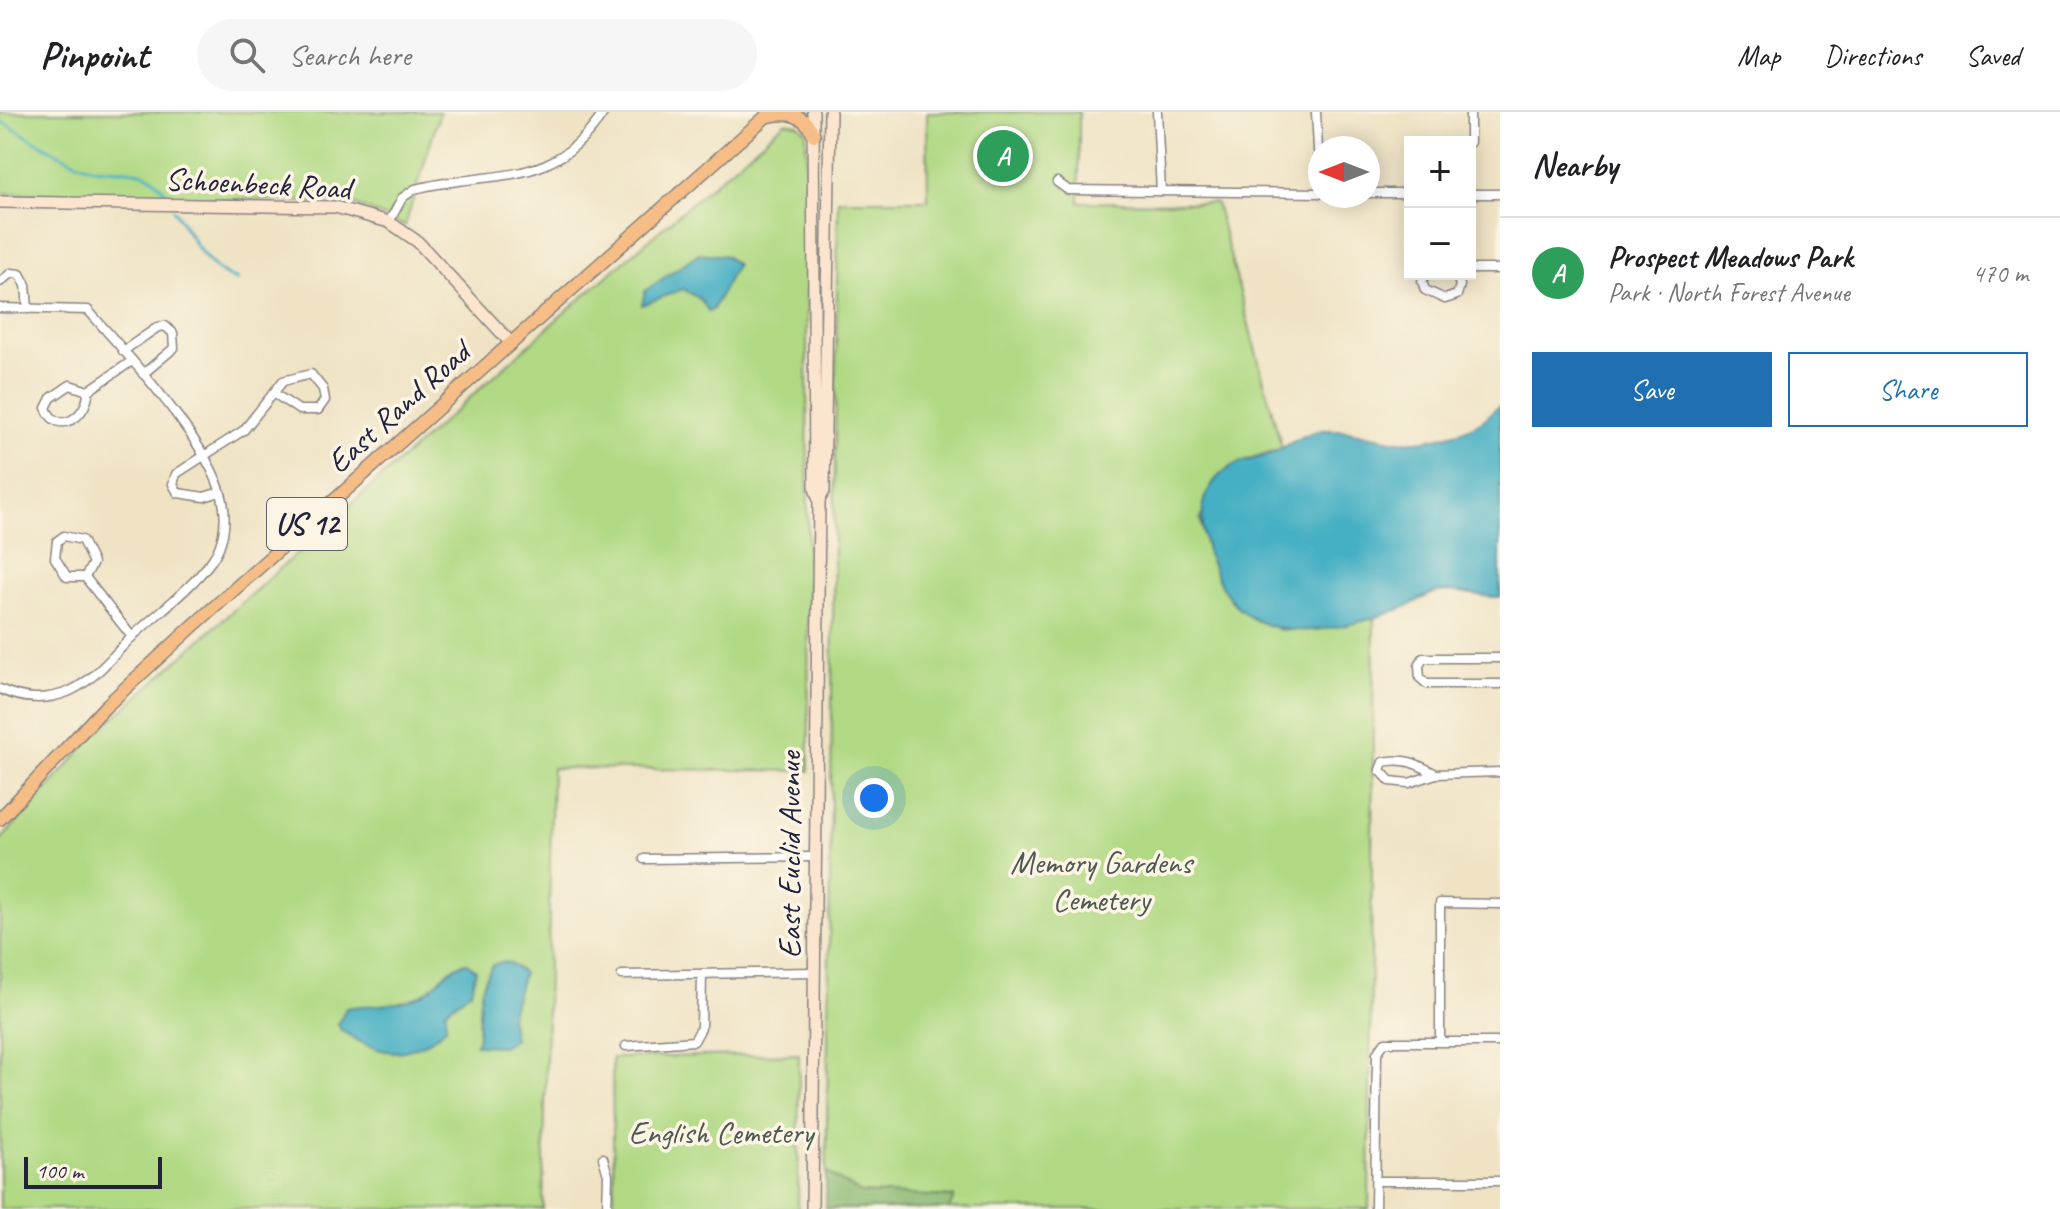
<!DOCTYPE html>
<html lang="en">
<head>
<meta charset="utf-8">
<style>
  body { margin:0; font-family:Caveat,sans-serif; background:#f6f6f6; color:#202124 }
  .controls { position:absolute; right:24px; top:24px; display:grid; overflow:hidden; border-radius:0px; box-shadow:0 4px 20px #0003 }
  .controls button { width:72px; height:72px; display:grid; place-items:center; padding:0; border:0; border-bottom:2px solid #e0e0e0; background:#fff; color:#202124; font:40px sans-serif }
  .compass { position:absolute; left:1308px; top:24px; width:72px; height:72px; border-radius:50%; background:#fff; box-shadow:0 4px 20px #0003; rotate:270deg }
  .scale { position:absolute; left:24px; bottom:20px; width:138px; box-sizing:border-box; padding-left:8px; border:4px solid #22223b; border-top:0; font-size:22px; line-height:28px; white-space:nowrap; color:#22223b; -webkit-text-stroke:6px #fcf5e5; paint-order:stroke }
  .you { position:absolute; left:874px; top:686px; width:28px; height:28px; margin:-20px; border:6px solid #fff; border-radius:50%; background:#1a73e8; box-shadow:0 0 0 12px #1a73e833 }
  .badge { display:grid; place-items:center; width:52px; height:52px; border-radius:50%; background:#1f6fb2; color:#fff; font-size:26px; font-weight:700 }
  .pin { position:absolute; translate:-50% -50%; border:4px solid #fff; box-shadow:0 2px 8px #0006 }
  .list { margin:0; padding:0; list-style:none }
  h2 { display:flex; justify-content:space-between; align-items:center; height:104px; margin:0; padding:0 32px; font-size:34px }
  h2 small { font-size:26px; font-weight:400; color:#757577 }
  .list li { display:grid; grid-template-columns:52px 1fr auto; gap:24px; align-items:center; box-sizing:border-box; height:112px; padding:0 32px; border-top:2px solid #e0e0e0 }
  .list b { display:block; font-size:30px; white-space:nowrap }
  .list p { margin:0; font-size:26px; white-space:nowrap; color:#757577 }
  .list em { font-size:26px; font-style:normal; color:#757577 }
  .actions { display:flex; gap:16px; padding:24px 32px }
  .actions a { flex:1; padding:18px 0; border:2px solid #1f6fb2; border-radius:0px; text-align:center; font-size:28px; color:#1f6fb2 }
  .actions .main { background:#1f6fb2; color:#fff }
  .icon { flex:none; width:44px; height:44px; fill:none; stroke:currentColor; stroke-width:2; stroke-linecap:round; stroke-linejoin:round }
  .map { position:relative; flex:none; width:1500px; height:1097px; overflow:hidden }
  header { display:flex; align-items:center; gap:48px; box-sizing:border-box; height:112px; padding:0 40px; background:#fff; border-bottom:2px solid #e0e0e0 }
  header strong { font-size:38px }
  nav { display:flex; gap:44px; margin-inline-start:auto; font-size:28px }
  .search { width:560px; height:72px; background:#f6f6f6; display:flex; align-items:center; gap:20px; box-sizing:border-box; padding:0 28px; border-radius:44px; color:#757577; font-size:30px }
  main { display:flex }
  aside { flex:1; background:#fff }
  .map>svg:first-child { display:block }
  .green { fill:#b1d984; stroke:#6a7e60; stroke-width:2 }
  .forest { fill:#8cb972; stroke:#576e56; stroke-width:2 }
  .water { fill:#44afc3; stroke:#33687f; stroke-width:2 }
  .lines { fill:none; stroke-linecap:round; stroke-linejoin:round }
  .stream { stroke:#44afc3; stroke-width:3 }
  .minor-casing { stroke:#888280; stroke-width:11 }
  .secondary-casing { stroke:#888280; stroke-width:14 }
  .primary-casing { stroke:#888280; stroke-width:15 }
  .minor { stroke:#fff; stroke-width:8 }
  .secondary { stroke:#fbe5cf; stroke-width:11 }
  .primary { stroke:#f6be86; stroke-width:12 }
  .labels { text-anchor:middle; stroke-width:7; stroke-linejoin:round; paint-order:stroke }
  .shield { fill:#fcf5e5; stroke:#63616e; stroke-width:2 }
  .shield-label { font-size:30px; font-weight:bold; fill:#22223b }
  .street-label { font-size:32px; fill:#22223b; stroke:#fcf5e5 }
  .park-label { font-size:32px; fill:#4d5951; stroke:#fcf5e5 }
</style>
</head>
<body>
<header>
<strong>Pinpoint</strong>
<div class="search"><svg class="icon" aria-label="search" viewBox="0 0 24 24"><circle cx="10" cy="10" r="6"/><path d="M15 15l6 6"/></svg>Search here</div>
<nav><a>Map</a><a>Directions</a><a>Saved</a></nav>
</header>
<main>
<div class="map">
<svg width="1500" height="1097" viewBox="0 0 1500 1097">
  <rect width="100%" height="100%" fill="#fcf5e5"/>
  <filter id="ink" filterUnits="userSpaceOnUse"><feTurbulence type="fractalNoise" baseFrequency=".0125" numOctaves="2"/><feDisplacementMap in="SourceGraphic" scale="16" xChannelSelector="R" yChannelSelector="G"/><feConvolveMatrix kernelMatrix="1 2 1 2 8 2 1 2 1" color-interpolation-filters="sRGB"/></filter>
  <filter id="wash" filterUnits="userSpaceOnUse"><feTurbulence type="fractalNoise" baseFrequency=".006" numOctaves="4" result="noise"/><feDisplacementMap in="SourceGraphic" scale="32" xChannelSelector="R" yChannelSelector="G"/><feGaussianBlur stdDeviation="1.8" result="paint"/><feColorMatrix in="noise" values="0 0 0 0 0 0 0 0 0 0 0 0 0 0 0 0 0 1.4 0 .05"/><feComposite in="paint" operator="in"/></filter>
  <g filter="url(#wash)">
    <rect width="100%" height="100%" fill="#efe3c4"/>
    <g class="green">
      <path d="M0,0H440L405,114L351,91L0,81Z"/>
      <path d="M927,0H1079V90L1216,91L1282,336L1239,350L1200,406L1211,452L1278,518L1324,516L1374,504L1369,1097H826L838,88H928Z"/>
      <path d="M785,10L798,12L806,19L809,659L552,656L543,1097H0V729L98,620L563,202Z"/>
      <path d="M799,942L798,1097H614L612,946Z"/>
    </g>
    <path class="forest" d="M826,1060L861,1081L954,1085L949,1097H826Z"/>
    <g class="water">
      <path d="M699,141L726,144L736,153L713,197L709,200L700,187L683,177L642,193L645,179Z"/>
      <path d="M1500,293V485C1480,486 1453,475 1434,481C1422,485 1412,493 1401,497C1338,519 1253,542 1218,467C1199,427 1189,374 1238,351C1247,347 1258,347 1267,343C1287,336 1301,321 1323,318C1358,315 1389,335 1425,328C1442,325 1467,319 1482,309C1489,305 1494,297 1500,293Z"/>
      <path d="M501,850L510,851L523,861L510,905L514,927L502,934L476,933C483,900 473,882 493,853Z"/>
      <path d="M467,851L476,858L471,879L446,898V916C408,949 381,946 341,918L338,912L346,896C371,892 398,895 421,883C440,873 446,854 467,851Z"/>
    </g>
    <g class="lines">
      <g class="stream">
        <path d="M0,9C25,22 69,51 95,56C125,61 147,50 166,81"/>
        <path d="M174,98C190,122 207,159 237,168"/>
      </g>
    </g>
  </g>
  <g filter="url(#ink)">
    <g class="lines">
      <defs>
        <g id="minor">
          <path d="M1157,0L1161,79"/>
          <path d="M1316,0L1320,74"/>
          <path d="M1470,30V0"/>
          <path d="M1057,70L1068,78L1320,81"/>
          <path d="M1368,81H1410"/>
          <path d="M1470,82H1500"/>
          <path d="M389,110L402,86L415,77C491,57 553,79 604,0"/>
          <path d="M1470,157H1500"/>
          <path d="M1426,162L1422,169L1425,178L1445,187L1457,183L1460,173L1456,162"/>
          <path d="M0,170L11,161L20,162L26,173L28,197"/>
          <path d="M0,196L88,198C126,242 219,339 224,396C226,413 223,433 212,448C191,477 160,499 134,523C114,542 96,567 70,579C47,589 22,588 0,577"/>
          <path d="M123,239L158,215L165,214L173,221L174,236L143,262"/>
          <path d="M70,273L88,279C89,303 58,326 46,296L51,286Z"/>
          <path d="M88,279L132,249"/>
          <path d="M220,380L204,385L178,381L173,372L176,362L244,318L283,269L311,262L323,277L325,288L318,298H299L275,282"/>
          <path d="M64,424L82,428L93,451L85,465H67L55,446L57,429Z"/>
          <path d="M85,465L132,525"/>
          <path d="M1500,546H1423L1419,554L1420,566L1427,572H1500"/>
          <path d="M1436,662C1417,652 1405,645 1383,650L1380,658L1390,669L1409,671L1436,662L1500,660"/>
          <path d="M644,747L815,745"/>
          <path d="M622,863L815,860"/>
          <path d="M1440,929V791L1500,792"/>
          <path d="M626,934L694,929L701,916L702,862"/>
          <path d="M603,1046L608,1063L607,1097"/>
          <path d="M1376,1069H1500"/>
          <path d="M1375,1097L1377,941L1385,930H1500"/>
        </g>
        <g id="secondary">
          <path d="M0,90L335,95L389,110L418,130L510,230"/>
          <path d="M819,388L824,379L830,0"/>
          <path d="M812,1097L819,388L815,376L813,0"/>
        </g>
        <g id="primary">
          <path d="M767,4C789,0 804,1 814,23"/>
          <path d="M0,707L105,595L193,514L771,0"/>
        </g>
      </defs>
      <use href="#minor" class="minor-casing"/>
      <use href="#secondary" class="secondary-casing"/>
      <use href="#primary" class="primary-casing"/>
      <use href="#minor" class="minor"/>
      <use href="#secondary" class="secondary"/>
      <use href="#primary" class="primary"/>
    </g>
  </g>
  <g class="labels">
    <rect class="shield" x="267" y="386" width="80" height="52" rx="6"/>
    <g class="shield-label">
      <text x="307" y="422">US 12</text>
    </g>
    <g class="street-label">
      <text transform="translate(258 71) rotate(3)" y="11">Schoenbeck Road</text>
      <text transform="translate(398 295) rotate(-42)" y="11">East Rand Road</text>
      <text transform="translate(789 743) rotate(-90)" y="11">East Euclid Avenue</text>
    </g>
    <g class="park-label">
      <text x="1101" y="761">Memory Gardens<tspan x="1101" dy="37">Cemetery</tspan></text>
      <text x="721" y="1031">English Cemetery</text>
    </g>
  </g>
</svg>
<div class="controls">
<button>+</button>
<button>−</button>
</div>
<svg class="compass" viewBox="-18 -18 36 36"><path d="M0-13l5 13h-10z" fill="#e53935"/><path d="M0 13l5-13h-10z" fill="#757577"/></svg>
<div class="scale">100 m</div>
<div class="you"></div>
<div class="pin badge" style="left:1003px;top:44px;background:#2e9e5b">A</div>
</div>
<aside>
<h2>Nearby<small></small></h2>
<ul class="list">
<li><span class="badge" style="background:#2e9e5b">A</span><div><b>Prospect Meadows Park</b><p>Park · North Forest Avenue</p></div><em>470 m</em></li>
</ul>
<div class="actions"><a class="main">Save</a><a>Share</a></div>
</aside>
</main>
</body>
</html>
